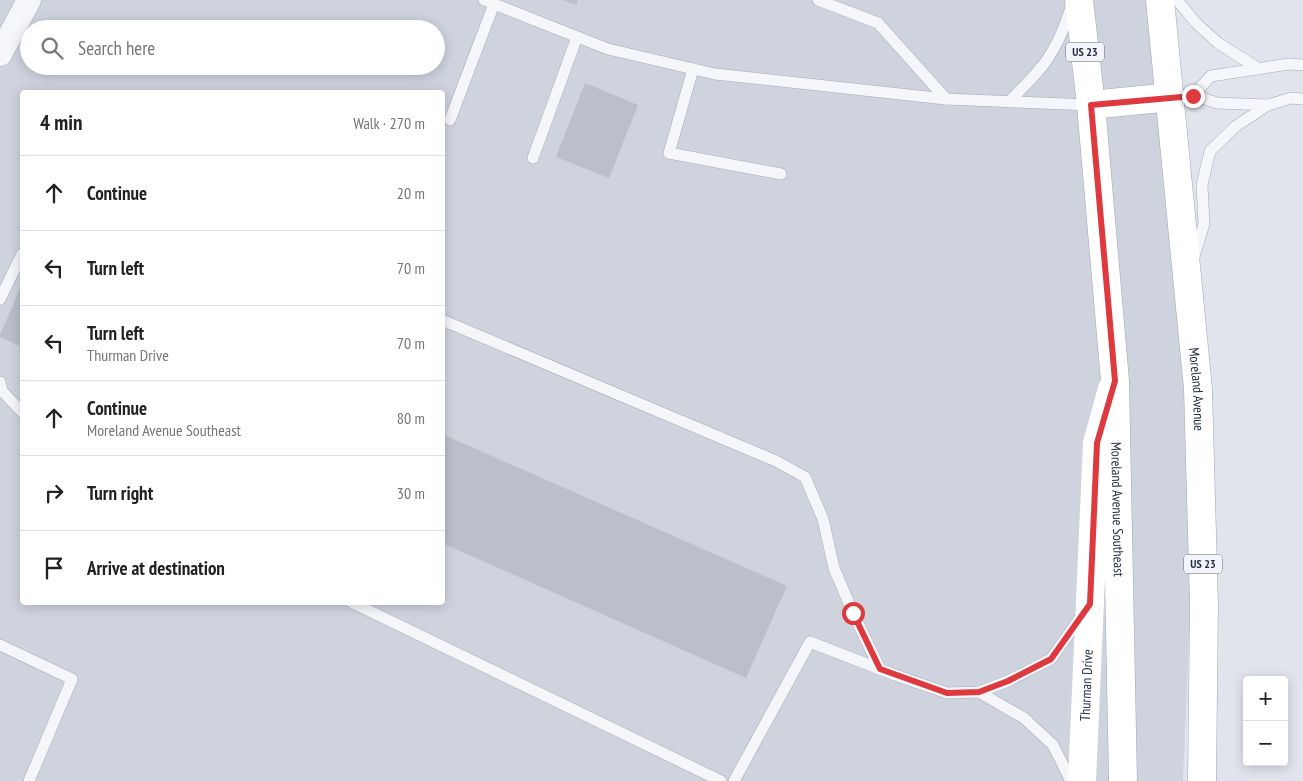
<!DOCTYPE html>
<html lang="en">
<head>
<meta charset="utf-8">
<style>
  body { margin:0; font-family:"PT Sans Narrow",sans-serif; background:#f2f2f2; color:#222 }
  .controls { position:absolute; right:15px; bottom:15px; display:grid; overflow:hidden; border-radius:5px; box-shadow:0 2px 12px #0003 }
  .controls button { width:45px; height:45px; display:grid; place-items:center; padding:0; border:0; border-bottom:1px solid #e0e0e0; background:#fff; color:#222; font:25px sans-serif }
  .stop { position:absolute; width:15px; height:15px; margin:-11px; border:4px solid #de393e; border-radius:50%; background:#fff }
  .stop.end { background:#de393e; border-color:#fff; box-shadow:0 1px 5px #0008 }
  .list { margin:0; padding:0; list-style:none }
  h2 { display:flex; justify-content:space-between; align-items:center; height:65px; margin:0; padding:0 20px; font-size:21px }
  h2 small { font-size:16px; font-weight:400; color:#767676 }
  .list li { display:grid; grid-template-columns:32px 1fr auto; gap:15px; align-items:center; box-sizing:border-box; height:75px; padding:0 20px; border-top:1px solid #e0e0e0 }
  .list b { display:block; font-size:19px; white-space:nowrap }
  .list p { margin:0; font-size:16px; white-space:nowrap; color:#767676 }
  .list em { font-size:16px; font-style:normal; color:#767676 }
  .icon { flex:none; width:28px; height:28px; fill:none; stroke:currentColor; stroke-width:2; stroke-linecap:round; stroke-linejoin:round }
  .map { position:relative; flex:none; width:1303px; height:781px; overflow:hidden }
  .search { position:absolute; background:#fff; box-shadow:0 2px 12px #0003; left:20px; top:20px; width:425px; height:55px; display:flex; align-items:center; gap:12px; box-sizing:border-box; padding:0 18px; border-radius:28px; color:#767676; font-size:19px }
  .panel { position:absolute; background:#fff; box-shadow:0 2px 12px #0003; left:20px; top:90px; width:425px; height:515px; border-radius:5px }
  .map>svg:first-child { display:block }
  .built { fill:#cfd3de; fill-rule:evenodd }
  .building { fill:#bbbfcc }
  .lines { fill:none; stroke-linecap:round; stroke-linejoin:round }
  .lane-casing { stroke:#a5aab7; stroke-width:12 }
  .street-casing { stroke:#a5aab7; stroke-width:25 }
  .primary-casing { stroke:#9fa6b9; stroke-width:29 }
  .lane { stroke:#f5f6f9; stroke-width:11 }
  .street { stroke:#f5f6f9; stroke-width:24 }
  .secondary { stroke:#fff; stroke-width:28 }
  .primary { stroke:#fff; stroke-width:28 }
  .route { stroke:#de393e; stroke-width:6 }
  .labels { text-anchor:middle; stroke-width:4; stroke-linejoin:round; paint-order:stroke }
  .shield { fill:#f2f4f9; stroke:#646a7c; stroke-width:1 }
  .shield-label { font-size:12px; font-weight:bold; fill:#272f46 }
  .street-label { font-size:14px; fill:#272f46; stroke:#f2f4f9 }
</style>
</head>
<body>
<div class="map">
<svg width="1303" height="781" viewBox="0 0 1303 781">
  <rect width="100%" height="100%" fill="#e1e4ec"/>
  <path class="built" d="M0,0H1170L1192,565L1183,781H0ZM29,29H436V66H29ZM22,92H442V602H22Z"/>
  <g class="building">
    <path d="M563,0H578L576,5Z"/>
    <path d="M585,83L638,105L609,178L556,157Z"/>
    <path d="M22,284V347L0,337V335Z"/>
    <path d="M442,434L787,586L746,678L442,543Z"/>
  </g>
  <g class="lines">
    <defs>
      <g id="lane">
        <path d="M484,0L608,49L715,74L946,99L1091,105"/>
        <path d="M818,0L878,23L946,99"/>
        <path d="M1177,0L1196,23L1218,43L1259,69"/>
        <path d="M693,69L669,153L781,174"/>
        <path d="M1193,95L1211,76L1289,64L1303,65"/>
        <path d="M1171,97L1193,95L1217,103L1268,105L1291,98L1303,99"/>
        <path d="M1009,102C1019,91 1030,81 1039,70C1055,52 1065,27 1072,4"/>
        <path d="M450,120L494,4"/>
        <path d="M533,158L577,37"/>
        <path d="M1193,260L1204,224L1202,185L1210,151L1236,126L1268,105"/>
        <path d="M0,299L22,254"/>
        <path d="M442,320L776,461L805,477L823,519L834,568L853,613L880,669"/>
        <path d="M0,382L2,391L22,412"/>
        <path d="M351,602L721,781"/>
        <path d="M0,645L72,679L29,781"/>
        <path d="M979,692L1024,718L1053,745L1071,781"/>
        <path d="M734,781L810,642L895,675L947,693L979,692L1008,681L1051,659L1083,614"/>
      </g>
      <path id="street" d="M0,54L29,0"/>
      <g id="primary">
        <path id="s2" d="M1079,0L1091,105L1115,381L1123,781"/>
        <path id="s3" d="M1160,0L1198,389L1204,605L1202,781"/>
        <path d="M1091,105L1171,97"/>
      </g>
    </defs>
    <use href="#lane" class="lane-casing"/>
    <use href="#street" class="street-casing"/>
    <use href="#primary" class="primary-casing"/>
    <use href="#lane" class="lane"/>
    <use href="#street" class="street"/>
    <path class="secondary" id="s1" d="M1082,781L1097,443L1112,389"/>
    <use href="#primary" class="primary"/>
  </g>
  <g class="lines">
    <path class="route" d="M853,613L880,669L947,693L979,692L1008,681L1051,659L1090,604L1097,443L1115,381L1091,105L1193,96"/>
  </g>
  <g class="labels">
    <g class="shield">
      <rect x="1066" y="42.5" width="38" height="19" rx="4"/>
      <rect x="1184" y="554.5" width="38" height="19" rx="4"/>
    </g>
    <g class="shield-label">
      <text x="1085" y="56">US 23</text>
      <text x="1203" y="568">US 23</text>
    </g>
    <g class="street-label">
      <text dy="5" stroke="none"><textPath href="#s3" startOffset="391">Moreland Avenue</textPath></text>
      <text dy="5" stroke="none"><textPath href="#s2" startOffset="511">Moreland Avenue Southeast</textPath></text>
      <text dy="5" stroke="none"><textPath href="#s1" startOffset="96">Thurman Drive</textPath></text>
    </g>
  </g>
</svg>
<div class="controls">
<button>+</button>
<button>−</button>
</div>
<div class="stop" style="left:853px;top:613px"></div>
<div class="stop end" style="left:1193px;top:96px"></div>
<div class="search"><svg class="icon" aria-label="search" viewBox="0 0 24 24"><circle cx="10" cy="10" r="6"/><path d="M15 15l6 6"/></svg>Search here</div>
<section class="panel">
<h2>4 min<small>Walk · 270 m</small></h2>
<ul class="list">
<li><svg class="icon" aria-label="ahead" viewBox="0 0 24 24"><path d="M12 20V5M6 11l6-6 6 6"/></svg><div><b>Continue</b></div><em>20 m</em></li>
<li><svg class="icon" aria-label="left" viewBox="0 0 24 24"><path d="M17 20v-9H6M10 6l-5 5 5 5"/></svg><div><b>Turn left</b></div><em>70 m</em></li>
<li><svg class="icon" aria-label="left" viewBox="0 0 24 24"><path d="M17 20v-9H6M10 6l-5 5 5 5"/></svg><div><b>Turn left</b><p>Thurman Drive</p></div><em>70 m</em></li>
<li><svg class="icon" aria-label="ahead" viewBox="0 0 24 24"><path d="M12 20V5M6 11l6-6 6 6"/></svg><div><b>Continue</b><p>Moreland Avenue Southeast</p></div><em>80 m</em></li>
<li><svg class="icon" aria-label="right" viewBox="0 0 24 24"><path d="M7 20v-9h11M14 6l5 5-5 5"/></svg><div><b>Turn right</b></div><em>30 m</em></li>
<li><svg class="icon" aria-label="arrive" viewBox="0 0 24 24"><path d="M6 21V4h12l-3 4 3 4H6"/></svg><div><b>Arrive at destination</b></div></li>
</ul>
</section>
</div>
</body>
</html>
